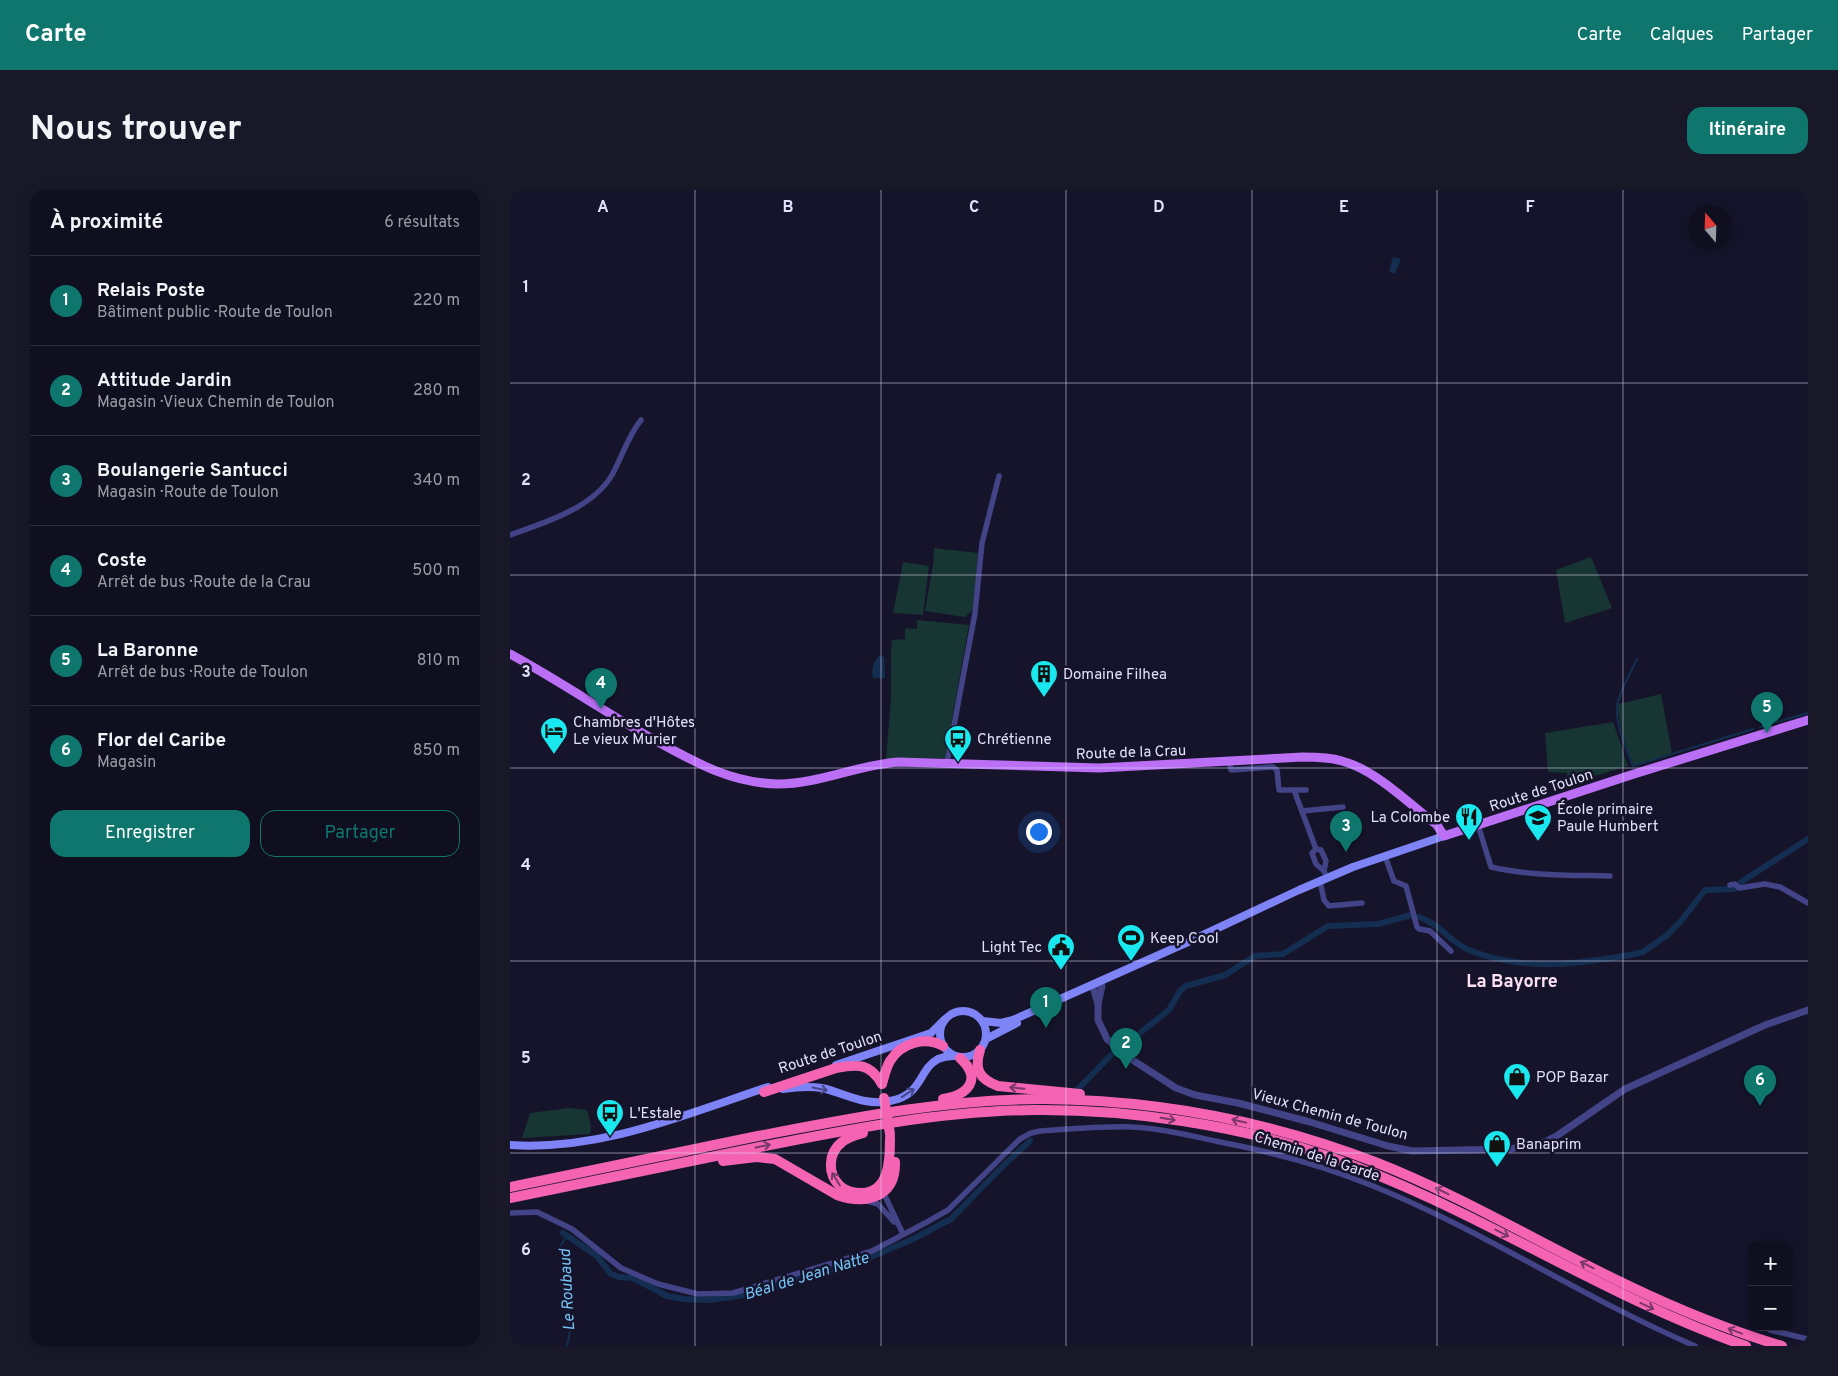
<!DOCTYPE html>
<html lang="fr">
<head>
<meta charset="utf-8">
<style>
  body { margin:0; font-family:Overpass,sans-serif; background:#191829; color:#f1f3f6 }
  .controls { position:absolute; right:15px; bottom:15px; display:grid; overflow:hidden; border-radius:10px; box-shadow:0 2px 12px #0003 }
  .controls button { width:45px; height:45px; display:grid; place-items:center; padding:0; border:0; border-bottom:1px solid #302f3e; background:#100f20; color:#f1f3f6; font:25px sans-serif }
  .compass { position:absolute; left:1178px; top:15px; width:45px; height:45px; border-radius:50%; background:#100f20; box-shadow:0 2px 12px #0003; rotate:341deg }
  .you { position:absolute; left:528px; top:641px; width:18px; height:18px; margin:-12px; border:4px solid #fff; border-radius:50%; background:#1a73e8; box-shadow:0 0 0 8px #1a73e833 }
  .badge { display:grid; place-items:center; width:32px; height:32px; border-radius:50%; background:#0f766e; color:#fff; font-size:16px; font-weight:700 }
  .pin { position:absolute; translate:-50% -41px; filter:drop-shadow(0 1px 2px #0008) }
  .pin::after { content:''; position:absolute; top:26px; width:18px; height:15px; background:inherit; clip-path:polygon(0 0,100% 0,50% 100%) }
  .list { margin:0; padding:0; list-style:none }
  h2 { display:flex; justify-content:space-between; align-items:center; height:65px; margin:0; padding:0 20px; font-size:21px }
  h2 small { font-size:16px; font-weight:400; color:#9c9ca5 }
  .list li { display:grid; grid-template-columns:32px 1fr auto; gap:15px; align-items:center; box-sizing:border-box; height:90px; padding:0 20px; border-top:1px solid #302f3e }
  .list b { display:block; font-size:19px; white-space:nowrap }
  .list p { margin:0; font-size:16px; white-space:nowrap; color:#9c9ca5 }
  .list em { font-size:16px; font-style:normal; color:#9c9ca5 }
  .actions { display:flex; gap:10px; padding:15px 20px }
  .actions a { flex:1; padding:11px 0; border:1px solid #0f766e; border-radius:15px; text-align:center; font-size:18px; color:#0f766e }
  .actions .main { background:#0f766e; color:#fff }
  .map { position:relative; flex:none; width:1298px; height:1156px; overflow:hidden; border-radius:15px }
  header { display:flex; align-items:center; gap:30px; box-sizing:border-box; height:70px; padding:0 25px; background:#0f766e; color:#fff }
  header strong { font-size:24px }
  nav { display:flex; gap:28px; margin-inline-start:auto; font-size:18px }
  .intro { display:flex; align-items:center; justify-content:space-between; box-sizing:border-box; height:120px; padding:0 30px }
  h1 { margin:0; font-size:35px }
  .button { padding:12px 22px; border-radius:15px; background:#0f766e; color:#fff; font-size:18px; font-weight:700 }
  main { display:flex; gap:30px; padding:0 30px }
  aside { flex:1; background:#100f20; border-radius:15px; box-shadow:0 2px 12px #0003 }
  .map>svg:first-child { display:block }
  .green { fill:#173532 }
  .water { fill:#132e50 }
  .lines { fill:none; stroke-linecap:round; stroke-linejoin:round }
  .stream { stroke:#132e50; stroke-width:2 }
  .canal { stroke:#132e50; stroke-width:6 }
  .minor { stroke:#424487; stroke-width:5.5 }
  .tertiary { stroke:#424487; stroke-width:7 }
  .secondary { stroke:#7e83f6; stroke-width:8 }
  .primary { stroke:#ba6ff5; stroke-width:9 }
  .motorway { stroke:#f464b2; stroke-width:10 }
  .motorway-bridge { stroke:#f464b2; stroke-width:10 }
  .oneway { stroke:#7a3868 }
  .oneway2 { stroke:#454686 }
  .grid { fill:none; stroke:#e2e0fd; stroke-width:1; stroke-opacity:0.55 }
  .labels { text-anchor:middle; stroke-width:5; stroke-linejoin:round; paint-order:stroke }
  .poi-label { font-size:15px; fill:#e2e0fd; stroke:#16142b; text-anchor:start }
  .street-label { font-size:15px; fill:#e2e0fd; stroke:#16142b }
  .water-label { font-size:16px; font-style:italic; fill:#75c3f6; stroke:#16142b }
  .quarter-label { font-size:18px; font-weight:bold; fill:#fde2f5; stroke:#16142b }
  .grid-label { font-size:16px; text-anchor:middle; font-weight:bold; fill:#e2e0fd; stroke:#16142b; stroke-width:5; stroke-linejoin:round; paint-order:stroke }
</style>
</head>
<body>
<header>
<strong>Carte</strong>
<nav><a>Carte</a><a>Calques</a><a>Partager</a></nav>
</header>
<div class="intro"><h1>Nous trouver</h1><a class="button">Itinéraire</a></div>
<main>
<aside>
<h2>À proximité<small>6 résultats</small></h2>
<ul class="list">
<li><span class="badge">1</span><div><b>Relais Poste</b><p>Bâtiment public · Route de Toulon</p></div><em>220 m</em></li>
<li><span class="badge">2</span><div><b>Attitude Jardin</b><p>Magasin · Vieux Chemin de Toulon</p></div><em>280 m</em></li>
<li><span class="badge">3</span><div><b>Boulangerie Santucci</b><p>Magasin · Route de Toulon</p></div><em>340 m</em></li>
<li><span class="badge">4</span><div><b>Coste</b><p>Arrêt de bus · Route de la Crau</p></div><em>500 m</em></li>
<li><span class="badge">5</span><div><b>La Baronne</b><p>Arrêt de bus · Route de Toulon</p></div><em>810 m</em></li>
<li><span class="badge">6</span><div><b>Flor del Caribe</b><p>Magasin</p></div><em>850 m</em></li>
</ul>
<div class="actions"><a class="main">Enregistrer</a><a>Partager</a></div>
</aside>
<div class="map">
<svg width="1298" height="1156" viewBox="0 0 1298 1156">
  <rect width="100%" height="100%" fill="#16142b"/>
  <g class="green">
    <path d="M424,358L468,363L464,419L455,427L415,421L423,375Z"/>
    <path d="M1081,367L1102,418L1055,433L1046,380Z"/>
    <path d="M393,372L419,376L413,425L383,423Z"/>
    <path d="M407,430L459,435L435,568L376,569L381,507V461L382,450L395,449V438L407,439Z"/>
    <path d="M1151,504L1162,563L1124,576C1115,555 1109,537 1108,514Z"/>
    <path d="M1103,532L1118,576L1058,594L1057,583L1038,582L1035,543Z"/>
    <path d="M59,918L77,920L81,935L80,944L12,948L20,923Z"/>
  </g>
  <g class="water">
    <path d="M883,67L891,69L885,84L879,81Z"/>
    <path d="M369,466L374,467L375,488H363C361,481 363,471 369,466Z"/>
  </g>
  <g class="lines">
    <g class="stream">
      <path d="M1127,469C1120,484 1110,500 1107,516C1105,534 1116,560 1123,576L1243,539"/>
      <path d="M1250,537L1298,523"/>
      <path d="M57,1156L60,1142L50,1057L57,1046"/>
    </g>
    <g class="canal">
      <path d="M909,727C929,733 941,753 959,760C1013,782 1070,774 1125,764L1133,762L1156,746L1171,731L1195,700L1224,699L1231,692L1298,649"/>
      <path d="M616,854L659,820L670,801L676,796L715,785L745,766L773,764L818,736L868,734L901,725"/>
      <path d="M568,899L601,865"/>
      <path d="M53,1043L87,1066L101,1084L109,1087L123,1088L157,1106L174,1109L199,1110L242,1104L356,1069L401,1050L441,1029L493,976L520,951"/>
    </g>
    <g class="minor">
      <path d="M0,345C34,333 83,318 102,285C112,267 118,246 131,230"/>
      <path d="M719,571L721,580L763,577L767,580L769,600H796"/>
      <path d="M437,573L465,423L472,353L489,286"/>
      <path d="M784,600L806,659"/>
      <path d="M792,621L833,617"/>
      <path d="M968,635L981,677C1020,686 1060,685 1100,686"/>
      <path d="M806,659L811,660L816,671L814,681L817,688"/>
      <path d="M806,659L802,663L806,674L814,681"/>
      <path d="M875,666L884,691L896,696L907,737L909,739L920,741L941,761"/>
      <path d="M810,691L814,710L819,716L852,713"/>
      <path d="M1220,695L1225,694L1229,698L1255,694L1270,697L1298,713"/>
      <path d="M371,1002L376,1008L393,1044"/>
      <path d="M357,1011L368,1014L384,1032"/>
      <path d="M0,1023L27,1022L62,1039L111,1078L148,1094L188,1104L223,1103L362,1061L417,1032L438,1020L510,949L521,943L530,941C560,939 591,936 621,937C651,938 681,946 710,952C763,962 814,976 863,996C974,1041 1075,1109 1185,1156"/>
      <path d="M1260,1140L1298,1149"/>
    </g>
    <g class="tertiary">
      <path d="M583,794L590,793L592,796L588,814V830L597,849L621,869L666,898L685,905L728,913L800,932L878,956L902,961L1000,959L1035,952L1048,945L1115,899L1255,835L1298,820"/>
      <path d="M588,814L583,797L588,793"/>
    </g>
    <g class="secondary">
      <circle cx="453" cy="844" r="23"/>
      <path d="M473,831L491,833L503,830L678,752L789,700L843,677L934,646"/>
      <path d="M476,849L507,833"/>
      <path d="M326,875L421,843L434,830"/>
      <path d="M273,899C286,897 300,896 312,898C337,904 353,916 380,911C413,905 408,880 428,869C433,867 438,866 443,866"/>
      <path d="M0,955C91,961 174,925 258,897"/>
    </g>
    <path class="primary" d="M0,464C48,490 93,521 141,548C183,571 219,593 268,594C309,594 347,575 388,572L589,578L793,567C806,567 819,567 832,571C866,580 899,614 927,635L934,646L1124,584L1298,530"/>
    <g class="motorway">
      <path d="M470,860C464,879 469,889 488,896L570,904"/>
      <path d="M372,894C374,887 376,878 380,871C391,853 415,846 433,856"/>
      <path d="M254,902L326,878C348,874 360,873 372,894"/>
      <path d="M433,909C458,905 473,889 450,868"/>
      <path d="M353,943C346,945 338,947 332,952C318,963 317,984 330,996C336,1001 344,1003 352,1003C380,1002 380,969 380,948"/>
      <path d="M213,971L246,967L265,969L327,1005C355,1015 386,1008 385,972"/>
      <path d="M0,997C83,980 166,963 248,946C342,928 436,909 533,909C646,910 759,931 865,972C952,1006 1033,1055 1117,1095C1167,1119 1218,1140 1272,1156"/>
      <path d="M0,1008C78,992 157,976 235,960C330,941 427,921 524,920C618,919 728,935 817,966C963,1016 1091,1106 1236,1156"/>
    </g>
    <path class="motorway-bridge" d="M374,908L380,944"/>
  </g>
  <defs><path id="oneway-shaft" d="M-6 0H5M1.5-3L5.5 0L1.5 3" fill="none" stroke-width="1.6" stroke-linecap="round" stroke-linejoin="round" transform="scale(1.25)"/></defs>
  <g class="oneway">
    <use href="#oneway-shaft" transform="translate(507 898) rotate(-174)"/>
    <use href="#oneway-shaft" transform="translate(658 929) rotate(9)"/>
    <use href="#oneway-shaft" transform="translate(729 931) rotate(-167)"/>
    <use href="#oneway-shaft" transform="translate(253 956) rotate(-12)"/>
    <use href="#oneway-shaft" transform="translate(326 989) rotate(-121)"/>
    <use href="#oneway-shaft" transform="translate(932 1001) rotate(-154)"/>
    <use href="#oneway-shaft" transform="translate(992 1043) rotate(27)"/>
    <use href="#oneway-shaft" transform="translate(1077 1075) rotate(-153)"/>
    <use href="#oneway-shaft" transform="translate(1137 1116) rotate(25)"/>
    <use href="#oneway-shaft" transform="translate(1225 1141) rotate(-160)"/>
  </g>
  <g class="oneway2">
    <use href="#oneway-shaft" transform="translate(310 899) rotate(11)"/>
    <use href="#oneway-shaft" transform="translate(398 903) rotate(-34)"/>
  </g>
  <path class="grid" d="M185,0V1156M371,0V1156M556,0V1156M742,0V1156M927,0V1156M1113,0V1156M0,193H1298M0,385H1298M0,578H1298M0,771H1298M0,963H1298"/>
  <defs>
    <symbol id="building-pin" viewBox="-11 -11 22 30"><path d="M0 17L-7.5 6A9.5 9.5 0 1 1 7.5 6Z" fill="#1ae8ef" stroke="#16142b"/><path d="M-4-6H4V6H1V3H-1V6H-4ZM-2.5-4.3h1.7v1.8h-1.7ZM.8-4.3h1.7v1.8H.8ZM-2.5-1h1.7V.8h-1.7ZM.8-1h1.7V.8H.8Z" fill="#111"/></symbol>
    <symbol id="hotel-pin" viewBox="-11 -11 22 30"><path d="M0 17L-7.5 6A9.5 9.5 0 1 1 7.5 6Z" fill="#1ae8ef" stroke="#16142b"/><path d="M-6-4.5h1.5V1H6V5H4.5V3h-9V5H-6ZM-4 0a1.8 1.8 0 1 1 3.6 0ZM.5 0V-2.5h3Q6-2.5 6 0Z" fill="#111"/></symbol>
    <symbol id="bus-pin" viewBox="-11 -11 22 30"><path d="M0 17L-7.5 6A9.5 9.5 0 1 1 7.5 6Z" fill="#1ae8ef" stroke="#16142b"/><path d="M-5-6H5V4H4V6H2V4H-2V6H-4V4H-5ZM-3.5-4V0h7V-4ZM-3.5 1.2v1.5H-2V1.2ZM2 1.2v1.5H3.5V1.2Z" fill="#111"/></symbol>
    <symbol id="restaurant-pin" viewBox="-11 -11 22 30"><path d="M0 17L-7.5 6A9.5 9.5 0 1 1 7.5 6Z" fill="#1ae8ef" stroke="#16142b"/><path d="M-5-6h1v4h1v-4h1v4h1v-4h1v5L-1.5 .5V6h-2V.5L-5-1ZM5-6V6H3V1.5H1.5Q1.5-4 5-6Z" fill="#111"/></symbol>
    <symbol id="school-pin" viewBox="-11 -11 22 30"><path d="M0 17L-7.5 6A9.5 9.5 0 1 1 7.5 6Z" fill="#1ae8ef" stroke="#16142b"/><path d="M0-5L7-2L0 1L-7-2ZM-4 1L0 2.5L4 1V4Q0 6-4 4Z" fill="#111"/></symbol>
    <symbol id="stadium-pin" viewBox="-11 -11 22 30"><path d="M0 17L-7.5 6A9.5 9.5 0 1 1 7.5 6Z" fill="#1ae8ef" stroke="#16142b"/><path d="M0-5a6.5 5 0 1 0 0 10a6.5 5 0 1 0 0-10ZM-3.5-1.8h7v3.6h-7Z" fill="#111"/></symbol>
    <symbol id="civic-pin" viewBox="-11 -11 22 30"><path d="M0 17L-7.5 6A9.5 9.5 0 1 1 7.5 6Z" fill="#1ae8ef" stroke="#16142b"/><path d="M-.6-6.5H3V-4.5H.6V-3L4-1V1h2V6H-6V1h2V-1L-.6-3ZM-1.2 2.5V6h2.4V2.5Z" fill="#111"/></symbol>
    <symbol id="shop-pin" viewBox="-11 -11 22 30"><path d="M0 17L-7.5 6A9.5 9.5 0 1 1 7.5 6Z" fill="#1ae8ef" stroke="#16142b"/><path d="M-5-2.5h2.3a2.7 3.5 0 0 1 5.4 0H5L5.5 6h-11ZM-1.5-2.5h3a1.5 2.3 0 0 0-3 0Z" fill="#111"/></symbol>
  </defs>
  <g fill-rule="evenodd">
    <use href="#building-pin" x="518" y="468" width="32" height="43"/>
    <use href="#hotel-pin" x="28" y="525" width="32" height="43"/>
    <use href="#bus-pin" x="432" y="533" width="32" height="43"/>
    <use href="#restaurant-pin" x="943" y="611" width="32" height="43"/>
    <use href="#school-pin" x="1012" y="612" width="32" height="43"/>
    <use href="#stadium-pin" x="605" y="732" width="32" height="43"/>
    <use href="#civic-pin" x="535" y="741" width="32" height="43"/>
    <use href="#shop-pin" x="991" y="871" width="32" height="43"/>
    <use href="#bus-pin" x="84" y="907" width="32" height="43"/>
    <use href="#shop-pin" x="971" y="938" width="32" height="43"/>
  </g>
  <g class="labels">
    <g class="poi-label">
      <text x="553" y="489">Domaine Filhea</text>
      <text x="63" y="537">Chambres d'Hôtes<tspan x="63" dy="17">Le vieux Murier</tspan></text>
      <text x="467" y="554">Chrétienne</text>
      <text x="1047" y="624">École primaire<tspan x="1047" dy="17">Paule Humbert</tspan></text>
      <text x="940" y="632" text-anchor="end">La Colombe</text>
      <text x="640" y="753">Keep Cool</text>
      <text x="532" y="762" text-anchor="end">Light Tec</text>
      <text x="1026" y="892">POP Bazar</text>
      <text x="119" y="928">L'Estale</text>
      <text x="1006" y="959">Banaprim</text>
    </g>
    <g class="street-label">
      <text transform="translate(621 562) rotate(-2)" y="5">Route de la Crau</text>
      <text transform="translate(1031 600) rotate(-18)" y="5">Route de Toulon</text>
      <text transform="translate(320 862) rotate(-18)" y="5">Route de Toulon</text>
      <text transform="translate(820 924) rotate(15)" y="5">Vieux Chemin de Toulon</text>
      <text transform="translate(807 966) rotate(18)" y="5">Chemin de la Garde</text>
    </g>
    <g class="water-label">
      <text transform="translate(296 1085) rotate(-17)" y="6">Béal de Jean Natte</text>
      <text transform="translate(56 1100) rotate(-93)" y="6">Le Roubaud</text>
    </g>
    <g class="quarter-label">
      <text x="1002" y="797">La Bayorre</text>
    </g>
  </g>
  <g class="grid-label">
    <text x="93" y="22">A</text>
    <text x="278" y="22">B</text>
    <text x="464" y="22">C</text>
    <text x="649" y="22">D</text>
    <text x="834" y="22">E</text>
    <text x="1020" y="22">F</text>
    <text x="16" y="102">1</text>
    <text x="16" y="295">2</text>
    <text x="16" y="487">3</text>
    <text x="16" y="680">4</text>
    <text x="16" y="873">5</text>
    <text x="16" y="1065">6</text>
  </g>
</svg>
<div class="controls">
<button>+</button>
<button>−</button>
</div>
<svg class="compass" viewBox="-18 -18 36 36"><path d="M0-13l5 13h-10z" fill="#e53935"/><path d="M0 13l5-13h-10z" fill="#9c9ca5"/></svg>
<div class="you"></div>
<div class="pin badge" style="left:536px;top:838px">1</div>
<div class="pin badge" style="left:616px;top:879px">2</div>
<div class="pin badge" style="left:836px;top:662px">3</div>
<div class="pin badge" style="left:91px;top:519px">4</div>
<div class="pin badge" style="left:1257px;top:543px">5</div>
<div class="pin badge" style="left:1250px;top:916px">6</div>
</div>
</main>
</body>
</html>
